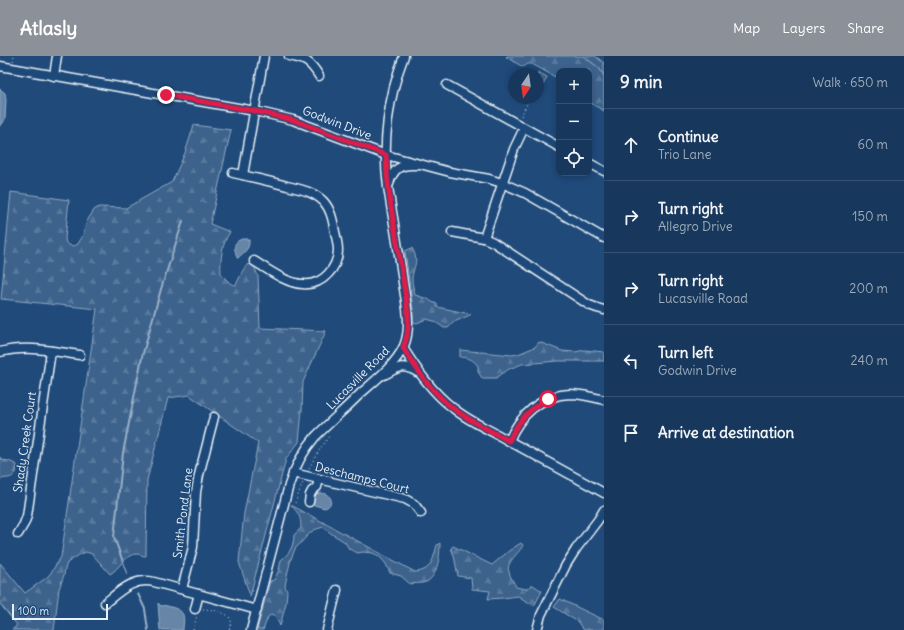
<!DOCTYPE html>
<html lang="en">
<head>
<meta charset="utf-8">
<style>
  body { margin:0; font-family:Delius,sans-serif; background:#203f62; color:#f1f3f6 }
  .controls { position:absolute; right:12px; top:12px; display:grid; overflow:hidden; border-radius:8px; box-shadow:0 2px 6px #0003 }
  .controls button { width:36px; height:36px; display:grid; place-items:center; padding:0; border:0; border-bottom:1px solid #365272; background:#17385c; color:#f1f3f6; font:20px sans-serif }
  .compass { position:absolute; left:508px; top:12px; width:36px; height:36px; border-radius:50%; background:#17385c; box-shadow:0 2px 6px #0003; rotate:193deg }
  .scale { position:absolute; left:12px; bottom:10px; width:96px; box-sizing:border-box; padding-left:4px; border:2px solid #e8f1f8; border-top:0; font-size:11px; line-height:14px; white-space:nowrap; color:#e8f1f8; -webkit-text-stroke:3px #1f4a7a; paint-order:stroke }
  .stop { position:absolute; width:12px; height:12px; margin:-9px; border:3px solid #e11d48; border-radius:50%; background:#fff }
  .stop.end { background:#e11d48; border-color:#fff; box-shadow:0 1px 4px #0008 }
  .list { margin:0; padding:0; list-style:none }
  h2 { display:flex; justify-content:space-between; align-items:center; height:52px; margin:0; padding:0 16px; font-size:17px }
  h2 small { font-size:13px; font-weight:400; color:#9eacbb }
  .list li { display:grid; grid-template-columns:26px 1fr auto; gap:12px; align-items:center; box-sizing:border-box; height:72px; padding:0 16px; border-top:1px solid #365272 }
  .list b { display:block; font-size:15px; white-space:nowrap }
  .list p { margin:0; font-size:13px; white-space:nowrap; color:#9eacbb }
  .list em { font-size:13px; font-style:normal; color:#9eacbb }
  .icon { flex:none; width:22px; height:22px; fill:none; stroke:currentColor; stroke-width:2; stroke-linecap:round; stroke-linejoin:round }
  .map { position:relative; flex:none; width:604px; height:574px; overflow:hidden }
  header { display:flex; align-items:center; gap:24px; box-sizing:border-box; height:56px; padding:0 20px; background:#8c9099; color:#fff }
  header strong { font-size:19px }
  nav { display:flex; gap:22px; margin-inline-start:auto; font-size:14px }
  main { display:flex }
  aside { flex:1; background:#17385c }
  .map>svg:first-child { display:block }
  .grass { fill:url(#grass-tufts); stroke:#92aac2 }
  .forest { fill:url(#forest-firs); stroke:#92aac2 }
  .park { fill:url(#park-dots); stroke:#92aac2 }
  .water { fill:#6685a7; stroke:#9ab0c7 }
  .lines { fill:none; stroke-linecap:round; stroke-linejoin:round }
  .stream { stroke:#9ab0c7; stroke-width:2 }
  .minor-casing { stroke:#e8f1f8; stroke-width:11 }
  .path { stroke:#e8f1f8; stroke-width:1; stroke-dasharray:1 3; stroke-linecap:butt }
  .minor { stroke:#1f4a7a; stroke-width:8 }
  .route { stroke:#e11d48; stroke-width:5 }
  .labels { text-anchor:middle; stroke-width:3; stroke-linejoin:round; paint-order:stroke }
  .street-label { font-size:12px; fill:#e8f1f8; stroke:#1f4a7a }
</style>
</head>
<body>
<header>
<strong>Atlasly</strong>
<nav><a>Map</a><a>Layers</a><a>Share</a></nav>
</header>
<main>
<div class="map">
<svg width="604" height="574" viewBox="0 0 604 574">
  <defs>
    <pattern id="grass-tufts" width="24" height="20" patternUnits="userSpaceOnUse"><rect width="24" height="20" fill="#3c628c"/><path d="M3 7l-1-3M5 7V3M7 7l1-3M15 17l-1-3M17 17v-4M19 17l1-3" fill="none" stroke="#58799d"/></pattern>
    <pattern id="forest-firs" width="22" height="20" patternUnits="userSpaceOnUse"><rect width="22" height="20" fill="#3c628c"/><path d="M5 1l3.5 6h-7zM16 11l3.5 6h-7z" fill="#58799d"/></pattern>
    <pattern id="park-dots" width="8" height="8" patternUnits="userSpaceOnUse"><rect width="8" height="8" fill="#3c628c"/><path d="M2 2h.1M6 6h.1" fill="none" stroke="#58799d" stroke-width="1.8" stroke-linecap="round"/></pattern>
  </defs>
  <rect width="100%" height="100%" fill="#1f4a7a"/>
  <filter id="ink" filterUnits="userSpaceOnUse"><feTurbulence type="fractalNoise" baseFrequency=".025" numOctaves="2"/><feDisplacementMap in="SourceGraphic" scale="8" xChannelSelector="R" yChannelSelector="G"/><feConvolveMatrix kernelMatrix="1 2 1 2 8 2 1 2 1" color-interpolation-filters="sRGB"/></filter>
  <g filter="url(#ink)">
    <path class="grass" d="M583,0H595L604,7V20L599,12Z"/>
    <g class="forest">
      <path d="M507,0H583L599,12L604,20V55L589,46V15H559V23L532,8H528L523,11L506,1Z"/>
      <path d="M194,69L231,74L210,168L230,176C222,187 220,204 221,218L231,228L236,229L243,214L248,208H253L258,220L260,272L326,275L303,326L302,354L299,386L286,403L250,540L239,506L244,457L258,387L189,339L168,342L147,424L146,500C142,500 140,498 136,498C126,498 118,514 110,518L92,498L86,496L79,499L67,507L65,513L64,519L59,533L54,574H12L17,569L0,548V507L25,537L46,522L50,518L61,501L97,253L1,243L11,136L69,144L65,183L66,187L69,189L74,190L78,188L82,181L87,165L94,154L99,151L126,152L172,126L185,97Z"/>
      <path d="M412,192C420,206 413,210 412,223C412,228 414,234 415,239L428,243L432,246L437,248V251L471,258L470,259L454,266L448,272H444L434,265L426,263L417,267L413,266V253L405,195Z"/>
      <path d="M539,286L562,295L575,296L585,294L604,296V305H558L522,308L509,313L496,322H482L478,316V310C473,303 469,302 460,301V294L512,299L518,298L535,291Z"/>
      <path d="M0,401L2,404L9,405L17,409L16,417C9,425 7,420 0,424Z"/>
      <path d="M291,449L415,516C432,515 433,503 437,489L440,487C440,498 438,521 426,526C421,528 414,527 410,528L401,520L390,517L386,508L380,501L373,497L363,496L358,497L349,493L345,486L332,478L323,471L314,474L309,478L295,493L291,503L287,519L285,530L287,535L286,547L280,570L277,563L272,558L268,561L263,574H257L270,525L274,524L279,514L281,504C291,496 293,491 294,479L301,472C301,460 298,457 291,449Z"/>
      <path d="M521,487L523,489C520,497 505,506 509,516C510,521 514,526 516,531L526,533L533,529L542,535L534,550L518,540L503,542L488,543L490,535L472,533L471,522L458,520L454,500L451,492L453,490L492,509L510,494Z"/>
      <path d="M560,543L604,564V574H584L581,571L578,566L554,551Z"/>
    </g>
    <path class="park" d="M538,16L547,21L543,29L541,30L538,29Z"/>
    <g class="water">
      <path d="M0,33L5,37L6,44L5,63L3,67L0,70Z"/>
      <path d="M242,183H247L249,184C250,193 244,196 238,202H237C235,193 231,187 242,183Z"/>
      <path d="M319,437C324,437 328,438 331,443C331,447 330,450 325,452L314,449C312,443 314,439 319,437Z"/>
      <path d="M158,547L161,550C165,549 167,550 171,551C186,555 184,560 183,574H160Z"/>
    </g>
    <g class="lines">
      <g class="stream">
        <path d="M127,517L114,481L123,397L142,301L161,233L183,165"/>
        <path d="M138,538L145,553L148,574"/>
      </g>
      <defs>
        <g id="minor">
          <path d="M289,0C305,3 310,5 319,20"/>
          <path d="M0,10L255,55L293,64L386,99L450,116L489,123L502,127L525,137L604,182"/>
          <path d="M54,20L57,0"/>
          <path d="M447,29L559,91"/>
          <path d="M589,107L604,115"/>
          <path d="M233,117C251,121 269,125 287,130C299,133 313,135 323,145C331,153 333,165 335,176C336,181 338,188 338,194C338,212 322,230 303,228C287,228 267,213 254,205"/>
          <path d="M243,119L264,0"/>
          <path d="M389,128C393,113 400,108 415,109"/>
          <path d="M452,176L484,182L493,186L589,249L597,252L604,254"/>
          <path d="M484,182L514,93L524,72"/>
          <path d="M403,292C417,314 432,336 453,352C467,364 484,371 500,380C535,399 569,418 604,437"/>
          <path d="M0,296C28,289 52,295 80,299"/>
          <path d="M384,319C397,312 403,307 417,316"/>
          <path d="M509,385C519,360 541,339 570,338C582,338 593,341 604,344"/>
          <path d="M293,417L405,443L414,448L421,457"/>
          <path d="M309,446L310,439L312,435L317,431L319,423"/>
          <path d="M18,478L24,468L27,460L51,295"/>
          <path d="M182,533L193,491L196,436L199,419L214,361"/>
          <path d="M105,547C120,535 134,521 154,526L257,554"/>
          <path d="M195,553L199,538"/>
          <path d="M251,574L289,429C295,411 303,395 315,381C330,366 346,352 361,337C376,324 396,308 404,290C412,271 406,247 403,227C399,195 393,163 388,131C382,88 388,41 404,0"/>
          <path d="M327,574L337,534"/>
          <path d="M537,574L541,559L566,509L576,493L598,464L604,454"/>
        </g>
      </defs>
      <use href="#minor" class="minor-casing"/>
      <g class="path">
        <path d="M13,5L14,0"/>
        <path d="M521,60L530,42"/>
        <path d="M309,412L320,393L330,379"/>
        <path d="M295,447L303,426"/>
        <path d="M203,553C210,553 230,556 231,565C232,568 230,571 229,574"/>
        <path d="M193,574L197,559"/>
      </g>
      <use href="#minor" class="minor"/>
    </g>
  </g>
  <g class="lines" filter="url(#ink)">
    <path class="route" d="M166,39L255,55L293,64L386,99C387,140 397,181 403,223C406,245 413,271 403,292C417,314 432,337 454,353C471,366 491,375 509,385C517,366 530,352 548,343"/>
  </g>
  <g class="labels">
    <g class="street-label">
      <text transform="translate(337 67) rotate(21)" y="4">Godwin Drive</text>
      <text transform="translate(358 322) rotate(-45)" y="4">Lucasville Road</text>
      <text transform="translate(25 386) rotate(-82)" y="4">Shady Creek Court</text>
      <text transform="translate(362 422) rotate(14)" y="4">Deschamps Court</text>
      <text transform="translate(183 457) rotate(-83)" y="4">Smith Pond Lane</text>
    </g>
  </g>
</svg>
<div class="controls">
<button>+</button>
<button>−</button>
<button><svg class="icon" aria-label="locate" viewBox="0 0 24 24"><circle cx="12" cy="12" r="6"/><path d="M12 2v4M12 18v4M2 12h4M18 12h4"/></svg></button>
</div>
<svg class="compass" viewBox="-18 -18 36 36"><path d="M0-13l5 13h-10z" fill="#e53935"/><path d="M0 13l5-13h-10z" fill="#9eacbb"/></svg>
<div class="scale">100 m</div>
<div class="stop" style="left:548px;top:343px"></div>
<div class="stop end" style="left:166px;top:39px"></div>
</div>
<aside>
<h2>9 min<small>Walk · 650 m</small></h2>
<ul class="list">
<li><svg class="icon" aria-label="ahead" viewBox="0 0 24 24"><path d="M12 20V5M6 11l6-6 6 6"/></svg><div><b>Continue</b><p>Trio Lane</p></div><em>60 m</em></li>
<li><svg class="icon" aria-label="right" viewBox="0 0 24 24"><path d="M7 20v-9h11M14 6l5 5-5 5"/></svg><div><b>Turn right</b><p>Allegro Drive</p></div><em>150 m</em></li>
<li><svg class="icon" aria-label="right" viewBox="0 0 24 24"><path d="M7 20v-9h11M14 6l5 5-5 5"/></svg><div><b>Turn right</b><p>Lucasville Road</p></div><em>200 m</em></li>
<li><svg class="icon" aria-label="left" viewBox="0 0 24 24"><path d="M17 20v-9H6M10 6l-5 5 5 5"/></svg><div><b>Turn left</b><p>Godwin Drive</p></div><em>240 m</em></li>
<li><svg class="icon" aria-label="arrive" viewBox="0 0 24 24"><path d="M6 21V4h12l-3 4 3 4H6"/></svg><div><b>Arrive at destination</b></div></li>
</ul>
</aside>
</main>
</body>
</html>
